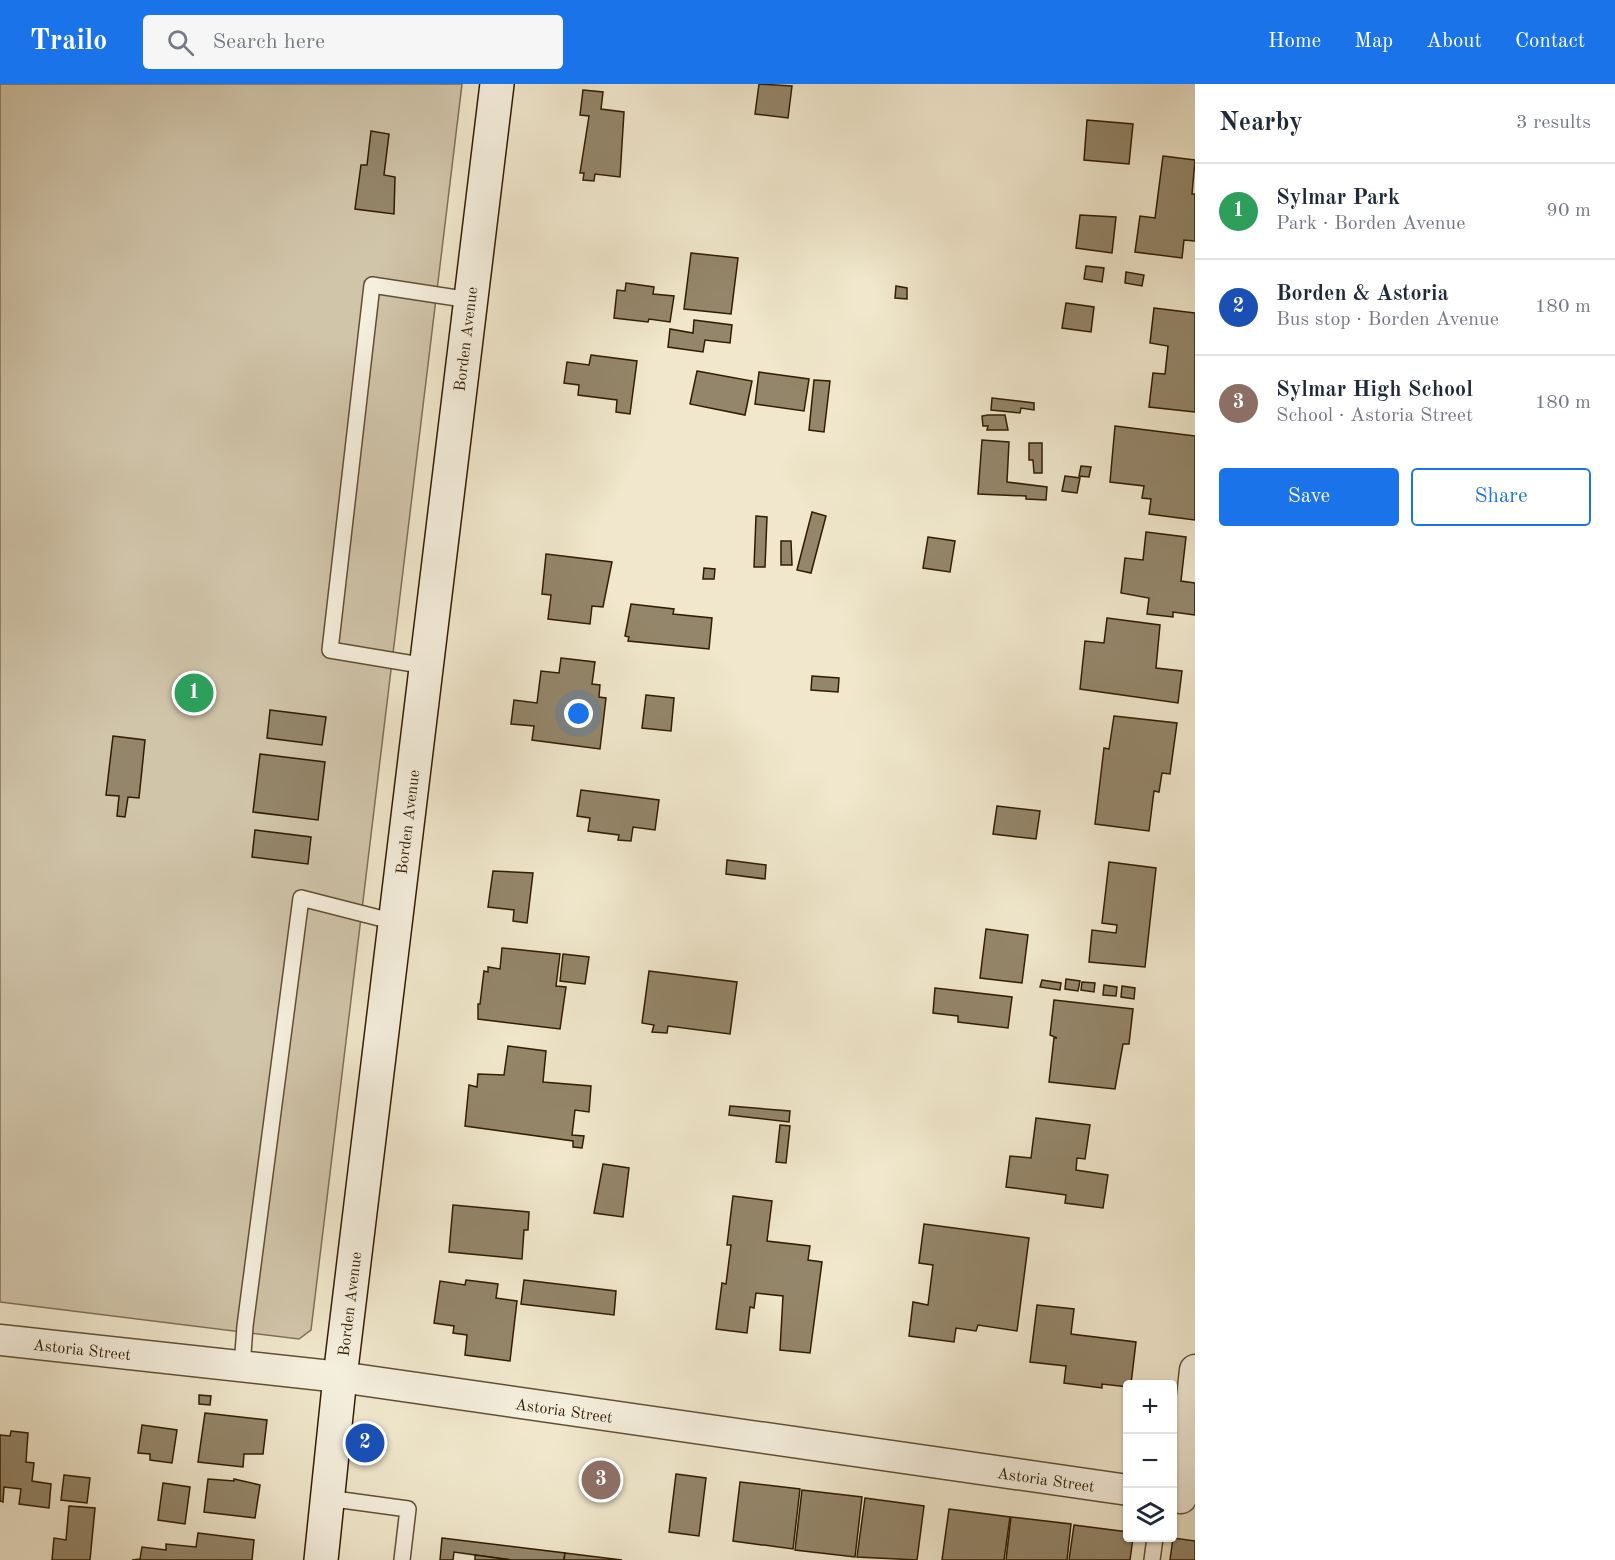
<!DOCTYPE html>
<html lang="en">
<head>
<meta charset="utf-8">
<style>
  body { margin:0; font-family:"Old Standard TT",serif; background:#f6f6f7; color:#1f2937 }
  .controls { position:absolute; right:18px; bottom:18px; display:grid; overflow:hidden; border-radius:6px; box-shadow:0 2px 4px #0004 }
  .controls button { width:54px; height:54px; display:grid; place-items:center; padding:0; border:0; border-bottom:2px solid #e0e1e3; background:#fff; color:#1f2937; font:30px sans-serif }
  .you { position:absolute; left:579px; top:630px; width:21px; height:21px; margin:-15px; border:4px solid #fff; border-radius:50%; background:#1a73e8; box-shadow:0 0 0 9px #1a73e833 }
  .badge { display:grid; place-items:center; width:39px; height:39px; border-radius:50%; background:#1a73e8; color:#fff; font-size:20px; font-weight:700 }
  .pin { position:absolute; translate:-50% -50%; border:3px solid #fff; box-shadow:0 2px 6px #0006 }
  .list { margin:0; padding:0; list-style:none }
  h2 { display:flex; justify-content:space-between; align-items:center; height:78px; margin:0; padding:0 24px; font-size:26px }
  h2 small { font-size:20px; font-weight:400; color:#747a83 }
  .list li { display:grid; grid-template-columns:39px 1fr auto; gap:18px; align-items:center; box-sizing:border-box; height:96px; padding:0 24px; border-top:2px solid #e0e1e3 }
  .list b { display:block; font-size:22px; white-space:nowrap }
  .list p { margin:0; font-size:20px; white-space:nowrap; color:#747a83 }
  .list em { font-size:20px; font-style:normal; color:#747a83 }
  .actions { display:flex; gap:12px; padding:18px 24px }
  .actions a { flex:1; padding:14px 0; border:2px solid #1a73e8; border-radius:6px; text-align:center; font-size:21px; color:#1a73e8 }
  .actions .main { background:#1a73e8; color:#fff }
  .icon { flex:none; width:33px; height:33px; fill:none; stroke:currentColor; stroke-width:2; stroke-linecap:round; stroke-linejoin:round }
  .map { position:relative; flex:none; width:1195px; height:1476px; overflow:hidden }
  header { display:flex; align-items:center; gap:36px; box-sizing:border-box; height:84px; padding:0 30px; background:#1a73e8; color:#fff }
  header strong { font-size:28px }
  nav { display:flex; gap:33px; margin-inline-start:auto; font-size:21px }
  .search { width:420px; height:54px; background:#f6f6f7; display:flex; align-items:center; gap:15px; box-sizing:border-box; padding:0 21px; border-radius:6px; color:#747a83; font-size:22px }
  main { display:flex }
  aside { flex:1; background:#fff }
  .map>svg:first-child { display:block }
  .green { fill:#d0c4a9; stroke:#807054; stroke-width:1.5 }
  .building { fill:#94866a; stroke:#311c00; stroke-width:1.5 }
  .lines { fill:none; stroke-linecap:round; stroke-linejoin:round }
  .lane-casing { stroke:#614f33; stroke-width:18 }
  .street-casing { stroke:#614f33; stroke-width:33 }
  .secondary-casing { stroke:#311c00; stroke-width:36 }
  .lane { stroke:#f5efde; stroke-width:15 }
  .street { stroke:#f5efde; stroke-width:30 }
  .secondary { stroke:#f5efde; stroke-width:33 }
  .labels { text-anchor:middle; stroke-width:6; stroke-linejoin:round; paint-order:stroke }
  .street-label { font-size:16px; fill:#311c00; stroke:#f5efde }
</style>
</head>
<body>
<header>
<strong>Trailo</strong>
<div class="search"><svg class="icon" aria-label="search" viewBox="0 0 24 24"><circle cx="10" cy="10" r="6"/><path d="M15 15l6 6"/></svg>Search here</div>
<nav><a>Home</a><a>Map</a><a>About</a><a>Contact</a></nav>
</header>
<main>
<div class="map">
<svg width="1195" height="1476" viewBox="0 0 1195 1476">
  <rect width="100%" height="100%" fill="#f0e7cc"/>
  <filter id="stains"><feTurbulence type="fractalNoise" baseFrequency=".00333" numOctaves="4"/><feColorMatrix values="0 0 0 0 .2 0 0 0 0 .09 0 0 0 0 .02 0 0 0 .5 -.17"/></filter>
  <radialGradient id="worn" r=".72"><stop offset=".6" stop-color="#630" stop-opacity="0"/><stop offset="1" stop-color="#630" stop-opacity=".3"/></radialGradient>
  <path class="green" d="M0,0H462L311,1246L299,1255L0,1218Z"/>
  <g class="building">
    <path d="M759,0L792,2L788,34L755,30Z"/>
    <path d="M583,6L603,8L601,25L624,28L620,93L595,90L594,97L583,96L584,89H580L589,32L580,31Z"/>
    <path d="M1087,36L1133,40L1129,80L1084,76Z"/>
    <path d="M371,47L389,50L384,91L395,93L394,130L355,125L361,81H367Z"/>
    <path d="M1163,72L1195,76L1192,110H1195V157L1184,156L1182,174L1135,168L1140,132L1155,134Z"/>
    <path d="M1080,131L1116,133L1112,169L1076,164Z"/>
    <path d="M691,169L738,174L731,230L684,225Z"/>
    <path d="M1086,182L1104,184L1102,198L1084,195Z"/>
    <path d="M1126,188L1144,191L1142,202L1125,199Z"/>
    <path d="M626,199L654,203L653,210L674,212L670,238L649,235L648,238L614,234L617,206L625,207Z"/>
    <path d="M896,202L907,204V215L895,214Z"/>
    <path d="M1066,219L1094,223L1091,248L1062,244Z"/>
    <path d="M1154,224L1195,229V328L1149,323L1153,289L1165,290L1168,262L1150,259Z"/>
    <path d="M694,236L732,241L730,259L705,256L703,268L668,263L670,245L693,249Z"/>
    <path d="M591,271L637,277L630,330L616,328L617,316L578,311L579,301L564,299L567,278L589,281Z"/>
    <path d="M697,287L752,297L745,331L690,320Z"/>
    <path d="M759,288L809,295L804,327L755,320Z"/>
    <path d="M814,296L830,297L824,348L809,346Z"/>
    <path d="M992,314L1034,319V326L1021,324L1020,329L991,326Z"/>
    <path d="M988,331H1005L1008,346H987L988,342H983L982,332Z"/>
    <path d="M1115,342L1195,352V436L1149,430L1151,415L1142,414L1144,402L1110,398Z"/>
    <path d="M982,356L1009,358L1007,398L1047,403L1046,416L1026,415V412L978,410Z"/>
    <path d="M1029,359H1042V389H1034L1033,376H1029Z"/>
    <path d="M1081,382L1091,383L1089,393L1079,392Z"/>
    <path d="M1065,392L1080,394L1077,409L1062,407Z"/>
    <path d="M812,428L826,432L811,489L797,486Z"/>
    <path d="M756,432L767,433L765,483H754Z"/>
    <path d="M1146,448L1186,453L1181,497L1195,499V531L1173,528V533L1147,530L1149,514L1121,509L1125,474L1143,476Z"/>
    <path d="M928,453L955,457L950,488L923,484Z"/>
    <path d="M781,457H791L792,481H781Z"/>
    <path d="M546,470L612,478L603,523L592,522L590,540L548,535L551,511L542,510Z"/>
    <path d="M704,484L715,485L714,495H703Z"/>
    <path d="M631,520L674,525L673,530L712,534L709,565L628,557L629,553L625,552Z"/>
    <path d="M1107,534L1160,541L1156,584L1182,587L1178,619L1080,605L1085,557L1104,559Z"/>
    <path d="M561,574L595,578L592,600L600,601L599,613L606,614L600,665L532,656L534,642L511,640L514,616L537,619L541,587L559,589Z"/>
    <path d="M812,592L839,594L838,608L811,606Z"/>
    <path d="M646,611L674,614L671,647L642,644Z"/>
    <path d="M270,626L326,633L322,661L267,654Z"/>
    <path d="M1114,632L1177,639L1170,690L1162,689L1159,708L1154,707L1149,747L1095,740L1104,664L1109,665Z"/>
    <path d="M113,652L145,656L139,714L128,713L125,733L117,732L119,712L106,711Z"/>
    <path d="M260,670L325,678L318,736L253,728Z"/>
    <path d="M581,706L659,716L655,746L633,743L631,757L618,756L619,751L588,747L590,734L577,732Z"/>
    <path d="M997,722L1040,727L1036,755L993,750Z"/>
    <path d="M255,746L311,753L308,780L252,773Z"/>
    <path d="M727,776L766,781L765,795L726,790Z"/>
    <path d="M1109,778L1156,784L1145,883L1089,878L1092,846L1116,849L1117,841L1102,839Z"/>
    <path d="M493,787L533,789L527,839L513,837L514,826L488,823Z"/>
    <path d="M986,845L1028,851L1022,899L980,894Z"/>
    <path d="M502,864L560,870L556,902L566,903L560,945L478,935V920H480L484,887L488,888V883L500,885Z"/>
    <path d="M563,870L589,873L585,900L560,897Z"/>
    <path d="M649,887L737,898L730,950L668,942L667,949L652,948L654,941L642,939Z"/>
    <path d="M1066,895L1080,897L1078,907L1065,905Z"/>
    <path d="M1042,896L1061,899L1060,906L1040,903Z"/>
    <path d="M1082,898L1095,899L1094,908L1081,906Z"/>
    <path d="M1104,901L1117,903L1116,912L1103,911Z"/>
    <path d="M1122,902L1135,904L1134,915L1121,913Z"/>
    <path d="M935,904L1012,913L1008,944L958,938V932L933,929Z"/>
    <path d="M1054,916L1133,925L1129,960H1123L1115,1005L1049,998L1054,954H1057L1050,951Z"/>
    <path d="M508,962L546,967L543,998L591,1002L589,1028L575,1026L572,1051L584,1052L582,1064L573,1063V1057L465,1042L469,1001L477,1003L478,990L504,991Z"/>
    <path d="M730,1022L790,1027L789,1038L729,1031Z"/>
    <path d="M1036,1034L1090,1041L1085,1075L1077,1074L1076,1086L1108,1091L1103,1124L1065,1119L1066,1111L1006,1103L1010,1072L1031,1074Z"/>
    <path d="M780,1041L790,1042L786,1079L776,1078Z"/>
    <path d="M603,1080L629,1084L623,1133L594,1129Z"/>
    <path d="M733,1112L772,1117L767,1157L810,1162L808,1176L822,1178L810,1269L780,1266L783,1212L756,1209L754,1224L750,1223L747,1249L716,1245L722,1199L726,1200L731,1161H727Z"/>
    <path d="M453,1121L529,1128L528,1146H524L522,1175L449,1168Z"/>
    <path d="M924,1140L1029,1154L1017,1247L978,1241L976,1247L956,1244L954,1258L909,1252L913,1218L928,1221L933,1181L919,1179Z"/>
    <path d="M466,1196L498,1200L496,1214L517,1217L510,1277L465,1271L467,1251L453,1249L454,1242L434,1239L440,1197L465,1201Z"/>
    <path d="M524,1196L616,1207L614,1231L521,1220Z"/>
    <path d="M1037,1221L1074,1225L1071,1250L1136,1258L1131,1300L1128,1303L1102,1300V1304L1064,1299L1066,1282L1030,1278Z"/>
    <path d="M199,1311L211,1312L210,1321L199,1320Z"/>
    <path d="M205,1329L267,1336L263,1370H244L243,1383L198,1378Z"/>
    <path d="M142,1341L177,1346L172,1379L150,1376V1370L138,1369Z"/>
    <path d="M11,1347L28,1349L26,1378L34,1379L32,1397L51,1400L49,1424L19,1420L21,1405L4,1403L3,1418L0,1417V1351L10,1352Z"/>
    <path d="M676,1390L706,1394L699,1452L669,1448Z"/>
    <path d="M64,1391L90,1394L87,1419L61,1416Z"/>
    <path d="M208,1395L234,1397V1395L260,1401L255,1434L204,1428Z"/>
    <path d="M740,1398L800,1405L793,1465L733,1457Z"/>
    <path d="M163,1399L190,1403L185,1440L158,1436Z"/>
    <path d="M802,1406L862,1413L855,1473L795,1466Z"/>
    <path d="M865,1414L924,1422L917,1476L857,1473Z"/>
    <path d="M69,1422L95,1424L90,1476H52L54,1454L66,1456Z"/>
    <path d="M949,1425L1010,1433L1004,1476H942Z"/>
    <path d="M1011,1433L1071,1440L1067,1476H1006Z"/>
    <path d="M1074,1441L1128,1448V1454H1133L1130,1476H1069Z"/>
    <path d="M198,1449L254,1456L252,1476H132L140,1475L142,1463L166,1466V1460L196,1463Z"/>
    <path d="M442,1454L565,1469L564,1476H511L454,1468L453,1476H440Z"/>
    <path d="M1173,1454L1195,1457V1476H1170Z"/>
    <path d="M565,1469L622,1476H564Z"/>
    <path d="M475,1471L511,1476H475Z"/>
  </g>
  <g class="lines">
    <defs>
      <g id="lane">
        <path d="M426,582L330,566L372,201L470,216"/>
        <path d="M242,1283L245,1242L301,814L395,838"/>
        <path d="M327,1414L408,1425L402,1476"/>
        <path d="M1152,1476L1155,1454"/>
      </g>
      <g id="street">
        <path d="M0,1256L340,1293L1128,1406"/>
        <path d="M1181,1414L1195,1286"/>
      </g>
      <path id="secondary" d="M321,1476L340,1293L497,0"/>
    </defs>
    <use href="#lane" class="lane-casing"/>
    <use href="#street" class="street-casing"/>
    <use href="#secondary" class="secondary-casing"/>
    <use href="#lane" class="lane"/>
    <use href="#street" class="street"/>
    <use href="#secondary" class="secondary"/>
  </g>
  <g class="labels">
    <g class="street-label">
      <text transform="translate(465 255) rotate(-83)" y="6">Borden Avenue</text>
      <text transform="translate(407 738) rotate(-83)" y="6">Borden Avenue</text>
      <text transform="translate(349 1220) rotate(-83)" y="6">Borden Avenue</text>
      <text transform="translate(82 1265) rotate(6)" y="6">Astoria Street</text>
      <text transform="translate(564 1326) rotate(8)" y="6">Astoria Street</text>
      <text transform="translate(1046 1395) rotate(8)" y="6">Astoria Street</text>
    </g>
  </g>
  <rect width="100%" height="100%" filter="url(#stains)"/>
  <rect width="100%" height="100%" fill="url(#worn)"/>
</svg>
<div class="controls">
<button>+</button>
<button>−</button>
<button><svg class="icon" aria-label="layers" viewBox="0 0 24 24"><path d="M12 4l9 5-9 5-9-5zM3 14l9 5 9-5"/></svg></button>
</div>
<div class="you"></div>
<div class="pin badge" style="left:194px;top:609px;background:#2e9e5b">1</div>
<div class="pin badge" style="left:365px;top:1359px;background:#1a4fb4">2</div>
<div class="pin badge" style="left:601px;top:1396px;background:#8d6e63">3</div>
</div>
<aside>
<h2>Nearby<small>3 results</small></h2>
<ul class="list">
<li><span class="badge" style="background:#2e9e5b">1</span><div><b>Sylmar Park</b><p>Park · Borden Avenue</p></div><em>90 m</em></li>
<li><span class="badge" style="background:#1a4fb4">2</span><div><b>Borden &amp; Astoria</b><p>Bus stop · Borden Avenue</p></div><em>180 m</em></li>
<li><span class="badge" style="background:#8d6e63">3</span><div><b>Sylmar High School</b><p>School · Astoria Street</p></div><em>180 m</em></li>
</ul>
<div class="actions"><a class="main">Save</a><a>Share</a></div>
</aside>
</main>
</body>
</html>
